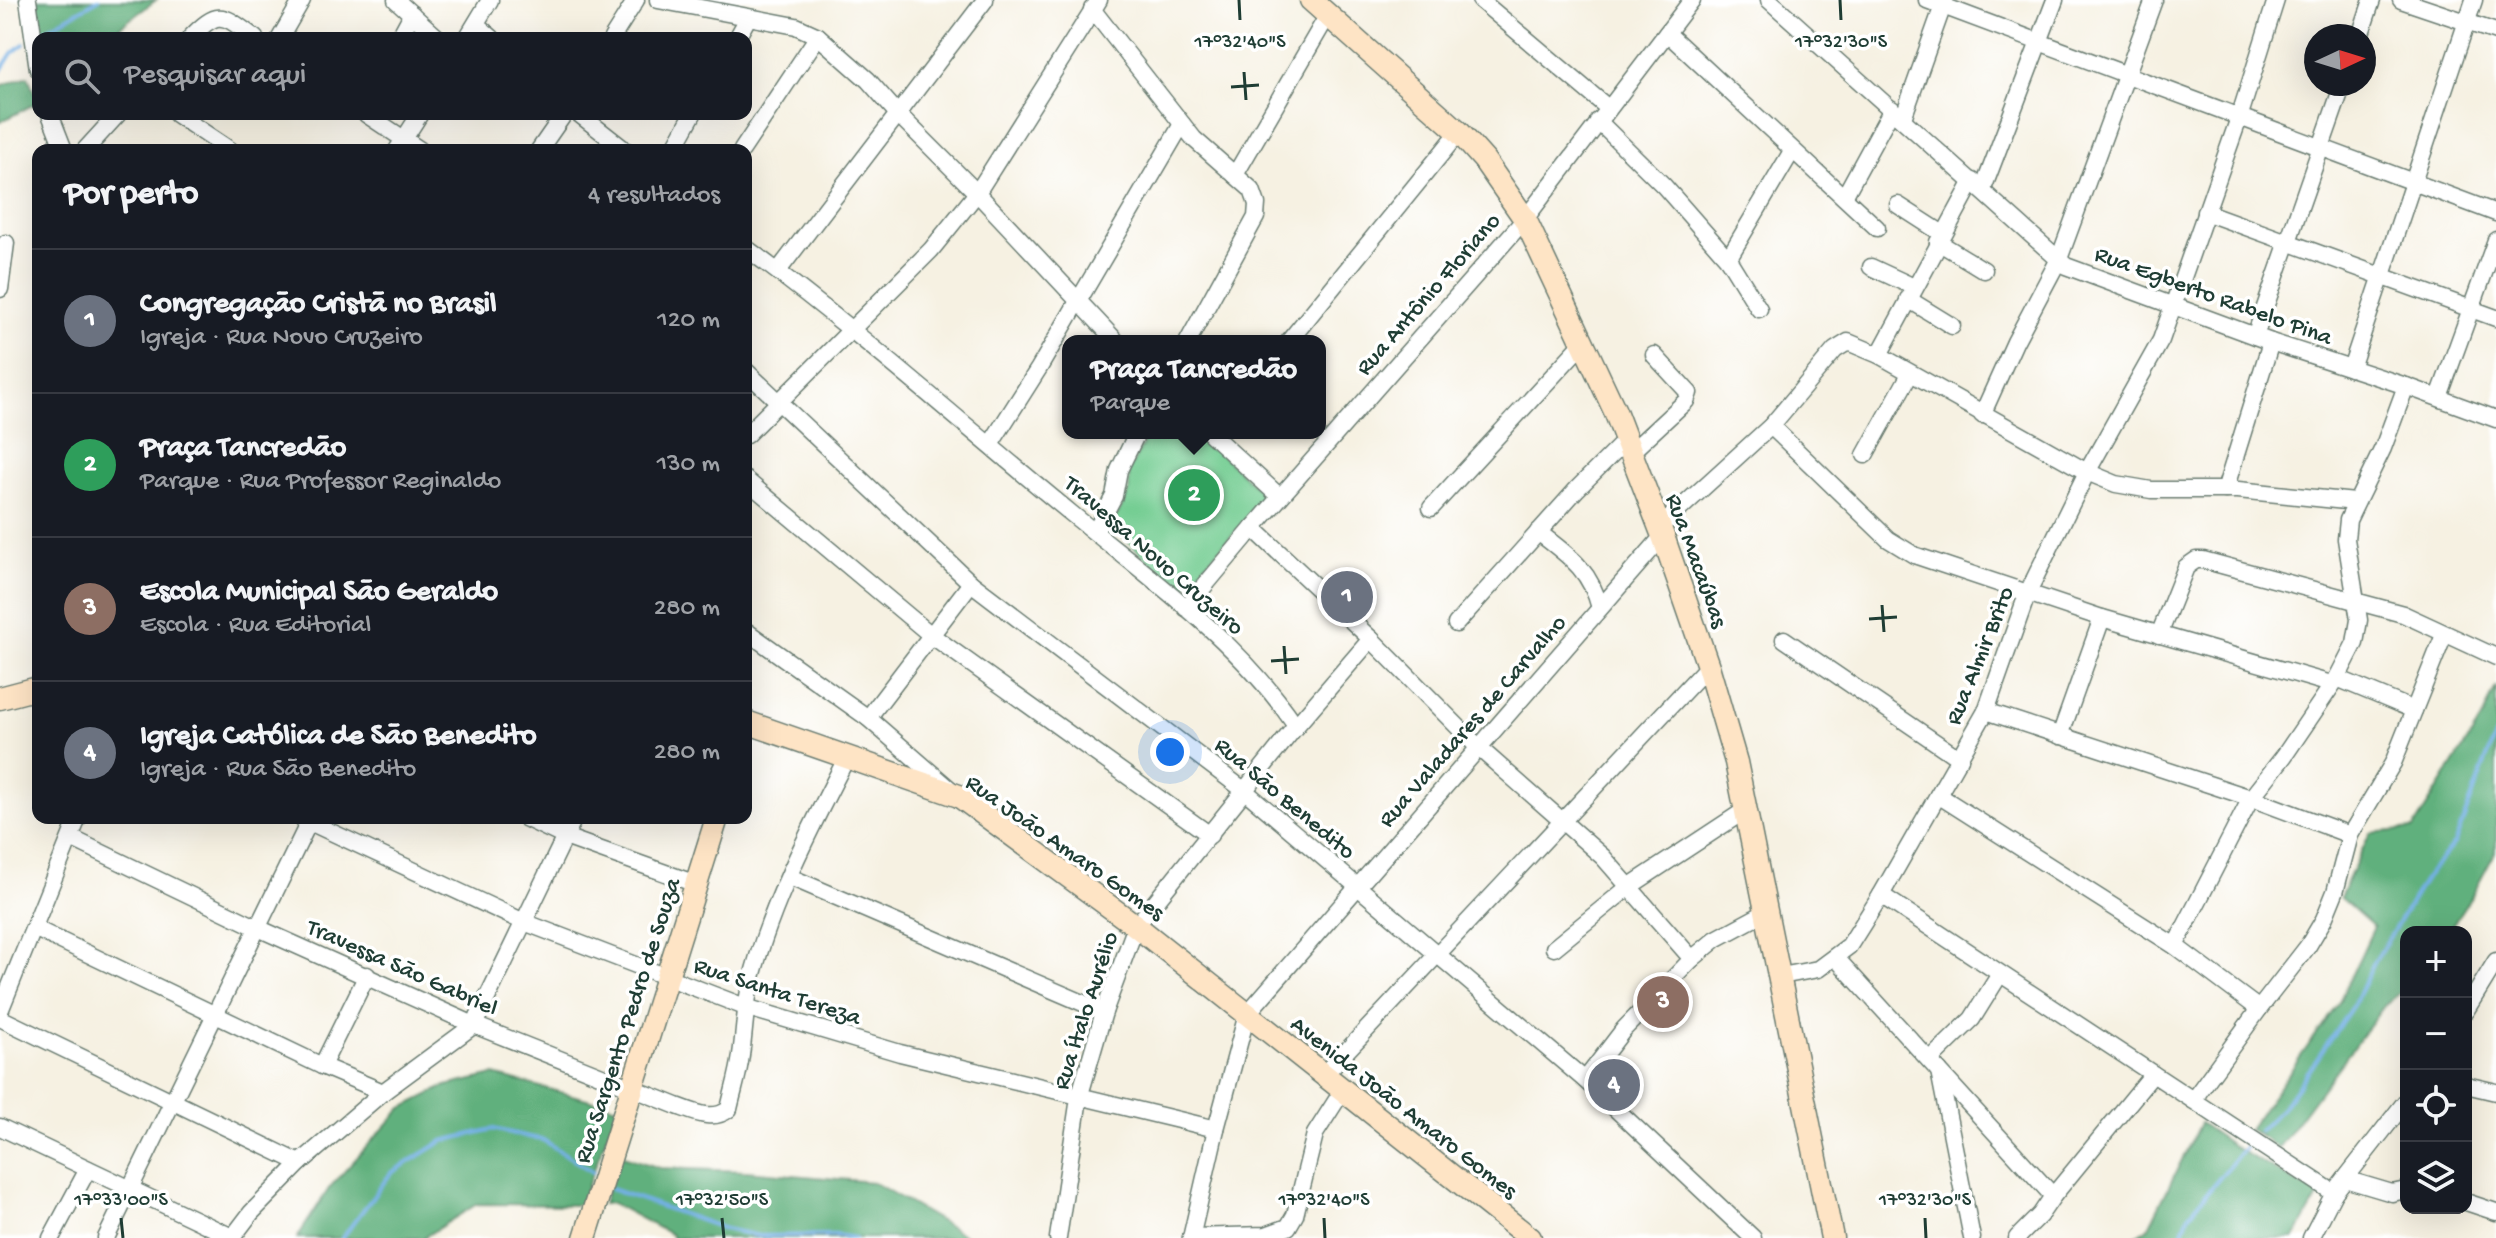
<!DOCTYPE html>
<html lang="pt">
<head>
<meta charset="utf-8">
<style>
  body { margin:0; font-family:"Gochi Hand",sans-serif; background:#20242c; color:#f1f3f6 }
  .controls { position:absolute; right:24px; bottom:24px; display:grid; overflow:hidden; border-radius:16px; box-shadow:0 8px 32px #0002 }
  .controls button { width:72px; height:72px; display:grid; place-items:center; padding:0; border:0; border-bottom:2px solid #363941; background:#171b24; color:#f1f3f6; font:40px sans-serif }
  .compass { position:absolute; left:2304px; top:24px; width:72px; height:72px; border-radius:50%; background:#171b24; box-shadow:0 8px 32px #0002; rotate:86deg }
  .you { position:absolute; left:1170px; top:752px; width:28px; height:28px; margin:-20px; border:6px solid #fff; border-radius:50%; background:#1a73e8; box-shadow:0 0 0 12px #1a73e833 }
  .badge { display:grid; place-items:center; width:52px; height:52px; border-radius:50%; background:#d690ce; color:#fff; font-size:26px; font-weight:700 }
  .pin { position:absolute; translate:-50% -50%; border:4px solid #fff; box-shadow:0 2px 8px #0006 }
  .popup { position:absolute; left:1062px; top:335px; width:264px; height:104px; box-sizing:border-box; display:grid; place-content:center; border-radius:16px; background:#171b24; filter:drop-shadow(0 2px 6px #0005); font-size:26px; white-space:nowrap; color:#9ea1a6 }
  .popup b { font-size:30px; color:#f1f3f6 }
  .popup::after { content:''; position:absolute; left:50%; top:100%; margin-left:-16px; border:16px solid transparent; border-top-color:#171b24 }
  .list { margin:0; padding:0; list-style:none }
  h2 { display:flex; justify-content:space-between; align-items:center; height:104px; margin:0; padding:0 32px; font-size:34px }
  h2 small { font-size:26px; font-weight:400; color:#9ea1a6 }
  .list li { display:grid; grid-template-columns:52px 1fr auto; gap:24px; align-items:center; box-sizing:border-box; height:144px; padding:0 32px; border-top:2px solid #363941 }
  .list b { display:block; font-size:30px; white-space:nowrap }
  .list p { margin:0; font-size:26px; white-space:nowrap; color:#9ea1a6 }
  .list em { font-size:26px; font-style:normal; color:#9ea1a6 }
  .icon { flex:none; width:44px; height:44px; fill:none; stroke:currentColor; stroke-width:2; stroke-linecap:round; stroke-linejoin:round }
  .map { position:relative; flex:none; width:2496px; height:1238px; overflow:hidden }
  .search { position:absolute; background:#171b24; box-shadow:0 8px 32px #0002; left:32px; top:32px; width:720px; height:88px; display:flex; align-items:center; gap:20px; box-sizing:border-box; padding:0 28px; border-radius:16px; color:#9ea1a6; font-size:30px }
  .panel { position:absolute; background:#171b24; box-shadow:0 8px 32px #0002; left:32px; top:144px; width:720px; height:680px; border-radius:16px }
  .map>svg:first-child { display:block }
  .green { fill:#75cd93; stroke:#4a8564; stroke-width:2 }
  .forest { fill:#60b07d; stroke:#407658; stroke-width:2 }
  .lines { fill:none; stroke-linecap:round; stroke-linejoin:round }
  .stream { stroke:#73b0e5; stroke-width:4 }
  .street-casing { stroke:#6a7c71; stroke-width:19 }
  .secondary-casing { stroke:#6a7c71; stroke-width:25 }
  .street { stroke:#fff; stroke-width:16 }
  .secondary { stroke:#fee4c5; stroke-width:22 }
  .ticks { fill:none; stroke:#1f3d34; stroke-width:3 }
  .labels { text-anchor:middle; stroke-width:7; stroke-linejoin:round; paint-order:stroke }
  .street-label { font-size:24px; fill:#1f3d34; stroke:#fff }
  .ticks-label { font-size:20px; text-anchor:middle; fill:#1f3d34; stroke:#fff; stroke-width:7; stroke-linejoin:round; paint-order:stroke }
</style>
</head>
<body>
<div class="map">
<svg width="2496" height="1238" viewBox="0 0 2496 1238">
  <rect width="100%" height="100%" fill="#fff"/>
  <filter id="ink" filterUnits="userSpaceOnUse"><feTurbulence type="fractalNoise" baseFrequency=".0125" numOctaves="2"/><feDisplacementMap in="SourceGraphic" scale="16" xChannelSelector="R" yChannelSelector="G"/><feConvolveMatrix kernelMatrix="1 2 1 2 8 2 1 2 1" color-interpolation-filters="sRGB"/></filter>
  <filter id="wash" filterUnits="userSpaceOnUse"><feTurbulence type="fractalNoise" baseFrequency=".006" numOctaves="4" result="noise"/><feDisplacementMap in="SourceGraphic" scale="32" xChannelSelector="R" yChannelSelector="G"/><feGaussianBlur stdDeviation="1.8" result="paint"/><feColorMatrix in="noise" values="0 0 0 0 0 0 0 0 0 0 0 0 0 0 0 0 0 1.4 0 .05"/><feComposite in="paint" operator="in"/></filter>
  <g filter="url(#wash)">
    <rect width="100%" height="100%" fill="#f6f1e2"/>
    <path class="green" d="M1149,433H1199L1260,491L1263,498L1261,504L1187,584L1174,586L1115,529L1113,523L1129,492V470Z"/>
    <g class="forest">
      <path d="M37,0H156L105,38H42Z"/>
      <path d="M28,76L38,102L0,122V86Z"/>
      <path d="M2496,686V851L2473,894L2448,932H2406V988L2384,1006L2278,1148L2249,1129L2338,1004L2374,927L2340,897L2370,833L2413,829L2484,715Z"/>
      <path d="M494,1075L618,1107L580,1205L477,1204L423,1238H297L330,1187L402,1108L446,1086Z"/>
      <path d="M2200,1123L2236,1148L2319,1195L2294,1238H2133L2149,1227Z"/>
      <path d="M617,1154L660,1168L746,1171L873,1182L969,1238H672V1235L612,1203L603,1204Z"/>
    </g>
    <g class="lines">
      <g class="stream">
        <path d="M42,32L98,0"/>
        <path d="M0,72L12,53L24,44"/>
        <path d="M2259,1131L2282,1108L2313,1065L2353,1005L2374,963L2424,880L2455,842L2496,734"/>
        <path d="M611,1189L725,1229L759,1236L836,1235L855,1238"/>
        <path d="M342,1238L391,1173L443,1141L493,1129L543,1140L593,1172"/>
        <path d="M2181,1238L2188,1216L2245,1147"/>
      </g>
    </g>
  </g>
  <g filter="url(#ink)">
    <g class="lines">
      <defs>
        <g id="street">
          <path d="M28,0L38,69"/>
          <path d="M396,0L438,38"/>
          <path d="M658,0L796,26L818,36L868,80L897,113L977,193L1116,341"/>
          <path d="M1480,0L1608,108"/>
          <path d="M1769,0L2066,266L2271,342L2406,386L2496,419"/>
          <path d="M1927,0L2496,213"/>
          <path d="M2401,0L2496,32"/>
          <path d="M1092,9L1194,139L1252,190L1257,204L1256,217L1188,341"/>
          <path d="M476,24L492,38"/>
          <path d="M1667,33L1877,228"/>
          <path d="M2360,36L2372,0"/>
          <path d="M190,38C220,7 223,15 255,38"/>
          <path d="M280,38L302,0"/>
          <path d="M399,38L412,14"/>
          <path d="M467,38L490,0"/>
          <path d="M612,38L636,0"/>
          <path d="M737,38L748,18"/>
          <path d="M50,114L64,150"/>
          <path d="M176,114L230,150"/>
          <path d="M366,114L420,150"/>
          <path d="M579,114L625,150"/>
          <path d="M1903,118L1945,0"/>
          <path d="M1598,121L1664,186L1728,259L1759,309"/>
          <path d="M85,150L118,114"/>
          <path d="M397,150L420,114"/>
          <path d="M539,150L564,114"/>
          <path d="M673,150L693,114"/>
          <path d="M742,150L818,36"/>
          <path d="M1235,175L1328,15"/>
          <path d="M1983,189L2055,0"/>
          <path d="M1844,197L1892,109"/>
          <path d="M1898,205L1943,234"/>
          <path d="M2205,212L2496,318"/>
          <path d="M1938,242L1984,270"/>
          <path d="M746,248C859,331 963,425 1072,514C1150,578 1239,641 1296,726"/>
          <path d="M1728,259L1792,151"/>
          <path d="M1871,267L1914,287"/>
          <path d="M778,271L985,0"/>
          <path d="M0,289L6,243"/>
          <path d="M1908,299L1952,326"/>
          <path d="M2255,336L2343,84"/>
          <path d="M1289,341L1459,132"/>
          <path d="M1879,355L1973,181"/>
          <path d="M2351,368L2474,0"/>
          <path d="M746,371L971,583L1245,791L1585,1080L1753,1238"/>
          <path d="M2439,397L2496,240"/>
          <path d="M1982,415L2015,342L2059,259L2154,0"/>
          <path d="M1771,426L1888,539L1914,555L2102,618L2331,684"/>
          <path d="M1210,433L1280,497"/>
          <path d="M746,435L931,250L977,193L1099,0"/>
          <path d="M990,445L1039,368L1182,124"/>
          <path d="M1630,453L1686,401L1689,393L1654,355"/>
          <path d="M1865,455L1910,374"/>
          <path d="M746,480L931,635L1210,835"/>
          <path d="M2225,490L2271,342"/>
          <path d="M1431,508L1584,342"/>
          <path d="M1660,527L1771,426L1835,350L1848,342L1879,355L2087,472L2116,484L2151,490H2238L2355,502"/>
          <path d="M1253,528L1371,639L1479,748L1603,857L1692,959"/>
          <path d="M1095,532L1114,496L1119,470L1137,433"/>
          <path d="M1538,532C1569,556 1590,569 1600,608"/>
          <path d="M1186,608L1253,528L1525,219L1692,0"/>
          <path d="M1456,624L1577,489L1625,441"/>
          <path d="M746,631L868,718L951,790"/>
          <path d="M2159,635L2186,567L2196,560H2203L2403,614L2496,657"/>
          <path d="M1784,639L1960,759"/>
          <path d="M2337,678L2414,710"/>
          <path d="M1986,711L2251,798L2350,835"/>
          <path d="M868,718L971,583"/>
          <path d="M2060,736L2102,618"/>
          <path d="M1938,795L2175,946L2259,1009"/>
          <path d="M301,818L524,922L745,1007L900,1053L1216,1129"/>
          <path d="M525,818L565,837L696,884"/>
          <path d="M71,838L258,928L474,1025L677,1106C694,1112 713,1122 729,1109C733,1091 739,1073 741,1055C745,1028 745,1003 752,977C773,900 811,827 847,757"/>
          <path d="M790,877L1104,1012"/>
          <path d="M1881,895L2334,1193"/>
          <path d="M36,929L322,1066L383,1092"/>
          <path d="M2175,946L2251,798L2284,756L2337,678L2355,643L2359,620L2346,539L2348,520L2383,448L2406,386"/>
          <path d="M1554,948L1630,886L1747,809"/>
          <path d="M1836,958L2053,1196"/>
          <path d="M1781,976L1818,969L1849,946L1881,895L1986,711L2028,592L2087,472L2161,340L2239,118L2276,0"/>
          <path d="M2466,1010L2496,961"/>
          <path d="M0,1011L78,818"/>
          <path d="M0,1018L300,1163"/>
          <path d="M1930,1060L1972,1019L2000,974"/>
          <path d="M322,1066L367,975"/>
          <path d="M1939,1071L1972,1238"/>
          <path d="M1324,1075L1708,666"/>
          <path d="M1585,1080L1624,1029L1692,959L1716,939L1768,911"/>
          <path d="M2466,1085L2496,1092"/>
          <path d="M2193,1100L2259,1009L2308,946L2324,919L2335,892L2350,835L2393,763L2444,635"/>
          <path d="M0,1127L232,1237"/>
          <path d="M2345,1179L2392,1193L2406,1190"/>
          <path d="M2466,1202L2496,1212"/>
          <path d="M1191,1237L1266,1235L1288,1227L1295,1215L1315,1134L1343,1090"/>
          <path d="M51,1238L88,1169"/>
          <path d="M106,1238L311,818"/>
          <path d="M232,1238L251,1213L300,1163L383,1092L474,1025L574,818"/>
          <path d="M1058,1238L1079,1098L1104,1012L1136,926L1296,726L1371,639"/>
          <path d="M1191,1238L1216,1129L1247,1014L1663,536"/>
          <path d="M2017,1238L2040,1215L2053,1196L2153,1074"/>
          <path d="M2311,1238L2334,1193L2406,1101"/>
        </g>
        <g id="secondary">
          <path d="M1311,0L1459,132L1484,160L1525,219L1615,411L1663,536L1708,666L1736,762L1832,1238"/>
          <path d="M0,698L38,688"/>
          <path d="M746,722L959,796L1136,926L1530,1238"/>
          <path d="M585,1238L717,818"/>
        </g>
      </defs>
      <use href="#street" class="street-casing"/>
      <use href="#secondary" class="secondary-casing"/>
      <use href="#street" class="street"/>
      <use href="#secondary" class="secondary"/>
    </g>
  </g>
  <path class="ticks" d="M1239,0L1240,20M1840,0L1841,20M1244,72L1246,100M1231,87L1259,85M1882,605L1884,632M1869,619L1897,617M1284,646L1286,674M1271,661L1299,659M121,1218L123,1238M722,1218L724,1238M1324,1218L1325,1238M1925,1218L1926,1238"/>
  <g class="labels">
    <g class="street-label">
      <text transform="translate(1427 293) rotate(-49)" y="8">Rua Antônio Floriano</text>
      <text transform="translate(2214 294) rotate(20)" y="8">Rua Egberto Rabelo Pina</text>
      <text transform="translate(1155 554) rotate(41)" y="8">Travessa Novo Cruzeiro</text>
      <text transform="translate(1698 560) rotate(70)" y="8">Rua Macaúbas</text>
      <text transform="translate(1978 655) rotate(-68)" y="8">Rua Almir Brito</text>
      <text transform="translate(1471 720) rotate(-49)" y="8">Rua Valadares de Carvalho</text>
      <text transform="translate(1286 797) rotate(40)" y="8">Rua São Benedito</text>
      <text transform="translate(1066 846) rotate(35)" y="8">Rua João Amaro Gomes</text>
      <text transform="translate(403 966) rotate(24)" y="8">Travessa São Gabriel</text>
      <text transform="translate(778 990) rotate(18)" y="8">Rua Santa Tereza</text>
      <text transform="translate(1084 1010) rotate(-72)" y="8">Rua Ítalo Aurélio</text>
      <text transform="translate(626 1020) rotate(-72)" y="8">Rua Sargento Pedro de Souza</text>
      <text transform="translate(1405 1106) rotate(38)" y="8">Avenida João Amaro Gomes</text>
    </g>
  </g>
  <g class="ticks-label">
    <text x="1240" y="47">17°32'40"S</text>
    <text x="1841" y="47">17°32'30"S</text>
    <text x="121" y="1205">17°33'00"S</text>
    <text x="722" y="1205">17°32'50"S</text>
    <text x="1324" y="1205">17°32'40"S</text>
    <text x="1925" y="1205">17°32'30"S</text>
  </g>
</svg>
<div class="controls">
<button>+</button>
<button>−</button>
<button><svg class="icon" aria-label="locate" viewBox="0 0 24 24"><circle cx="12" cy="12" r="6"/><path d="M12 2v4M12 18v4M2 12h4M18 12h4"/></svg></button>
<button><svg class="icon" aria-label="layers" viewBox="0 0 24 24"><path d="M12 4l9 5-9 5-9-5zM3 14l9 5 9-5"/></svg></button>
</div>
<svg class="compass" viewBox="-18 -18 36 36"><path d="M0-13l5 13h-10z" fill="#e53935"/><path d="M0 13l5-13h-10z" fill="#9ea1a6"/></svg>
<div class="you"></div>
<div class="pin badge" style="left:1347px;top:597px;background:#6b7280">1</div>
<div class="pin badge" style="left:1194px;top:495px;background:#2e9e5b">2</div>
<div class="popup"><b>Praça Tancredão</b>Parque</div>
<div class="pin badge" style="left:1663px;top:1002px;background:#8d6e63">3</div>
<div class="pin badge" style="left:1614px;top:1085px;background:#6b7280">4</div>
<div class="search"><svg class="icon" aria-label="search" viewBox="0 0 24 24"><circle cx="10" cy="10" r="6"/><path d="M15 15l6 6"/></svg>Pesquisar aqui</div>
<section class="panel">
<h2>Por perto<small>4 resultados</small></h2>
<ul class="list">
<li><span class="badge" style="background:#6b7280">1</span><div><b>Congregação Cristã no Brasil</b><p>Igreja · Rua Novo Cruzeiro</p></div><em>120 m</em></li>
<li><span class="badge" style="background:#2e9e5b">2</span><div><b>Praça Tancredão</b><p>Parque · Rua Professor Reginaldo</p></div><em>130 m</em></li>
<li><span class="badge" style="background:#8d6e63">3</span><div><b>Escola Municipal São Geraldo</b><p>Escola · Rua Editorial</p></div><em>280 m</em></li>
<li><span class="badge" style="background:#6b7280">4</span><div><b>Igreja Católica de São Benedito</b><p>Igreja · Rua São Benedito</p></div><em>280 m</em></li>
</ul>
</section>
</div>
</body>
</html>
